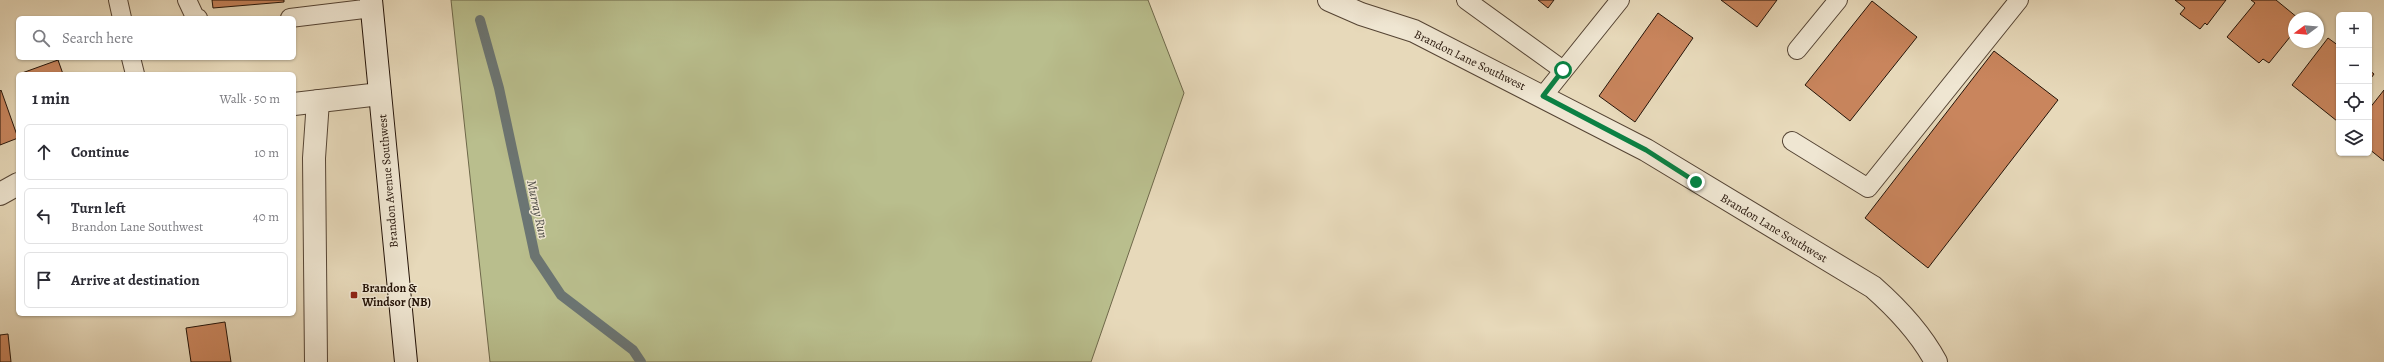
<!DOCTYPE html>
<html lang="en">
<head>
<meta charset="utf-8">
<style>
  body { margin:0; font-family:Alegreya,serif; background:#f2f2f3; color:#2b2b33 }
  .controls { position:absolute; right:12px; top:12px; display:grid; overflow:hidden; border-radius:6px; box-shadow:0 1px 3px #0004 }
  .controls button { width:36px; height:36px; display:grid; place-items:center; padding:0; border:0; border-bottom:1px solid #e1e1e2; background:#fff; color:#2b2b33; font:20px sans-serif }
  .compass { position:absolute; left:2288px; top:12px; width:36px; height:36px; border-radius:50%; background:#fff; box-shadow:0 1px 3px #0004; rotate:254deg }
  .stop { position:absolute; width:12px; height:12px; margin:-9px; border:3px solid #0b8043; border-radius:50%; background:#fff }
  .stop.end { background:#0b8043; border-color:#fff; box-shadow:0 1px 4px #0008 }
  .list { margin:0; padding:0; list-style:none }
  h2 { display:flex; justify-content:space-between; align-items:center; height:52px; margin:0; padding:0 16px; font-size:17px }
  h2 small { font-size:13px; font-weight:400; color:#7c7c81 }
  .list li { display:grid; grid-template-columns:26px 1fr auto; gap:12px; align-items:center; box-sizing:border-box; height:56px; margin:0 8px 8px; padding:0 8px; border:1px solid #e1e1e2; border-radius:6px }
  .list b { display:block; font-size:15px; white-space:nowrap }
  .list p { margin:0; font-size:13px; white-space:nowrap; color:#7c7c81 }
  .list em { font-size:13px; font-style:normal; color:#7c7c81 }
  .icon { flex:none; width:22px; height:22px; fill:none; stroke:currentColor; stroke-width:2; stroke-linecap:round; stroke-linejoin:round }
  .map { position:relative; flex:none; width:2384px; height:362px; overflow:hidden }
  .search { position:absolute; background:#fff; box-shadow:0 1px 3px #0004; left:16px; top:16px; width:280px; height:44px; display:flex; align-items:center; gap:10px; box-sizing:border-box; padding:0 14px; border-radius:6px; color:#7c7c81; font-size:15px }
  .panel { position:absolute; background:#fff; box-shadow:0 1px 3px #0004; left:16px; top:72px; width:280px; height:244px; border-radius:6px }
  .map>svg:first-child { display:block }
  .green { fill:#b9be8d; stroke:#6e684a }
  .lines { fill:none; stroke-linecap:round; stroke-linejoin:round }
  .stream { stroke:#6b7573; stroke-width:10 }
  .building { fill:#c9855d; stroke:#241308 }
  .lane-casing { stroke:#554434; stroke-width:20 }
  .street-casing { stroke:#554434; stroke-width:24 }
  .secondary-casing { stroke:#241308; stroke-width:24 }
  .lane { stroke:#efe6d2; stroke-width:18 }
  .street { stroke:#efe6d2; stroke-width:22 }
  .secondary { stroke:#efe6d2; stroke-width:22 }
  .route { stroke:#0b8043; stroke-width:5 }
  .poi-dot { fill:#8f2418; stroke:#efe6d2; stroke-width:1.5 }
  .labels { text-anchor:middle; stroke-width:3; stroke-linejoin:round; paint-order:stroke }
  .street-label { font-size:12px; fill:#241308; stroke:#efe6d2 }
  .poi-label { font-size:12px; font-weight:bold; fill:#241308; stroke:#efe6d2; text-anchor:start }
  .water-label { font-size:13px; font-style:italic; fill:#4e4c47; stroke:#efe6d2 }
</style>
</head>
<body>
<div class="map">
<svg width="2384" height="362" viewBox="0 0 2384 362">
  <rect width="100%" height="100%" fill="#e7d9ba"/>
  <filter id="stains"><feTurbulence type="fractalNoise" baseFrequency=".005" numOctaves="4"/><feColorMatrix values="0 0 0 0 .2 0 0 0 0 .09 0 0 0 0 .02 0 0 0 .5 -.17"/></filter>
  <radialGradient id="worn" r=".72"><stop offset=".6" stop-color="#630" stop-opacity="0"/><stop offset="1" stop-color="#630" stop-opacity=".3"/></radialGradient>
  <path class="green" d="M451,0H1148L1184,93L1091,362H490Z"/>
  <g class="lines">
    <path class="stream" d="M480,20L499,88L535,256L561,295L633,350L641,362"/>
  </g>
  <g class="building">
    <path d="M212,0H284V2L213,8Z"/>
    <path d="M1538,0H1554L1548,8Z"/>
    <path d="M1721,0H1777L1757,27Z"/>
    <path d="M2175,0H2226L2207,25L2205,23L2200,29L2180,14L2185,8Z"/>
    <path d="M2251,0H2276L2298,18H2294V32L2269,63L2263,59L2259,63L2227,37L2255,3Z"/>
    <path d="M1872,1L1917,37L1850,121L1805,85Z"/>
    <path d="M1658,13L1693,38L1635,122L1599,96Z"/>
    <path d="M2328,38L2339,46L2337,121L2292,85Z"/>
    <path d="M1994,51L2058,100L1928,268L1865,218Z"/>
    <path d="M58,60L63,74H23L22,73Z"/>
    <path d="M2369,70L2374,74L2369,81Z"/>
    <path d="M1,90L18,138L0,145V91Z"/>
    <path d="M2384,90V161L2369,149V109Z"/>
    <path d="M225,322L231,362H191L186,328Z"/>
    <path d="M8,334L11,362H0V335Z"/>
  </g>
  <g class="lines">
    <defs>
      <g id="lane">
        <path d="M118,0L122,18"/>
        <path d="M187,0L195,17L198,18"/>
        <path d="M1466,0L1563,70"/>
        <path d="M290,18L372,8"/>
        <path d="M1797,50L1838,0"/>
        <path d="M131,58L135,74"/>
        <path d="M1543,96L1620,0"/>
        <path d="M1792,141L1868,188L2019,0"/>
      </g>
      <g id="street">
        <path d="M1329,0L1361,14L1414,31L1646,150L1873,287C1898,309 1920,332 1936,362"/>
        <path d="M294,104L380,94"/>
        <path d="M0,194L18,184"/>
        <path d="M316,362L314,158L318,101"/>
      </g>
      <path id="secondary" d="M371,0L406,362"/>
    </defs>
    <use href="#lane" class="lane-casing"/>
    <use href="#street" class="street-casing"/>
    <use href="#secondary" class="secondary-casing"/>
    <use href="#lane" class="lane"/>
    <use href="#street" class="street"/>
    <use href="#secondary" class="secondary"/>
  </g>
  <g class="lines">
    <path class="route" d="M1563,70L1543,96L1646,150L1696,182"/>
  </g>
  <rect class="poi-dot" x="350" y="291" width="8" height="8" rx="2"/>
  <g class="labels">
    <g class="street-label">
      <text transform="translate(1470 60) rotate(26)" y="4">Brandon Lane Southwest</text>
      <text transform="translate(388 181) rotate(-95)" y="4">Brandon Avenue Southwest</text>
      <text transform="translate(1774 228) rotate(31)" y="4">Brandon Lane Southwest</text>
    </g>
    <g class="poi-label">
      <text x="362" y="292">Brandon &amp;<tspan x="362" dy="14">Windsor (NB)</tspan></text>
    </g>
    <g class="water-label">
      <text transform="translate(538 209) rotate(78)" y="5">Murray Run</text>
    </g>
  </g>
  <rect width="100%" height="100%" filter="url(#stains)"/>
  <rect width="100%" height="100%" fill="url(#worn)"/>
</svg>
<div class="controls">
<button>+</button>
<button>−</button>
<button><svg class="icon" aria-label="locate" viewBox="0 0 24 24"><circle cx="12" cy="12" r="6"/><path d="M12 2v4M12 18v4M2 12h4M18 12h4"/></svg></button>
<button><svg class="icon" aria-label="layers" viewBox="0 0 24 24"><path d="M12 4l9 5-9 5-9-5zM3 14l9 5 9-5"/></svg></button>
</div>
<svg class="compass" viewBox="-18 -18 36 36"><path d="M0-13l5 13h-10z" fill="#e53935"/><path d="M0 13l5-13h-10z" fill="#7c7c81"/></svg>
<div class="stop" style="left:1563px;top:70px"></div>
<div class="stop end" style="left:1696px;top:182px"></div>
<div class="search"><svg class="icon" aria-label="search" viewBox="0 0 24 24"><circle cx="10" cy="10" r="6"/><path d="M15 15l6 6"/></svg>Search here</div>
<section class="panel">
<h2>1 min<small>Walk · 50 m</small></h2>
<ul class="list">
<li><svg class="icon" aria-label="ahead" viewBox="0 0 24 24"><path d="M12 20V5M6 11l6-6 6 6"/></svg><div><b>Continue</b></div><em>10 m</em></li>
<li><svg class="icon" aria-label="left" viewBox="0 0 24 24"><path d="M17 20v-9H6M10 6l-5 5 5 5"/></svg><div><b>Turn left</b><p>Brandon Lane Southwest</p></div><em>40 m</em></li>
<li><svg class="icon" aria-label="arrive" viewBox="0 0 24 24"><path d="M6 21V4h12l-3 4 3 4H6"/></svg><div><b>Arrive at destination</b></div></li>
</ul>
</section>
</div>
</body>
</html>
